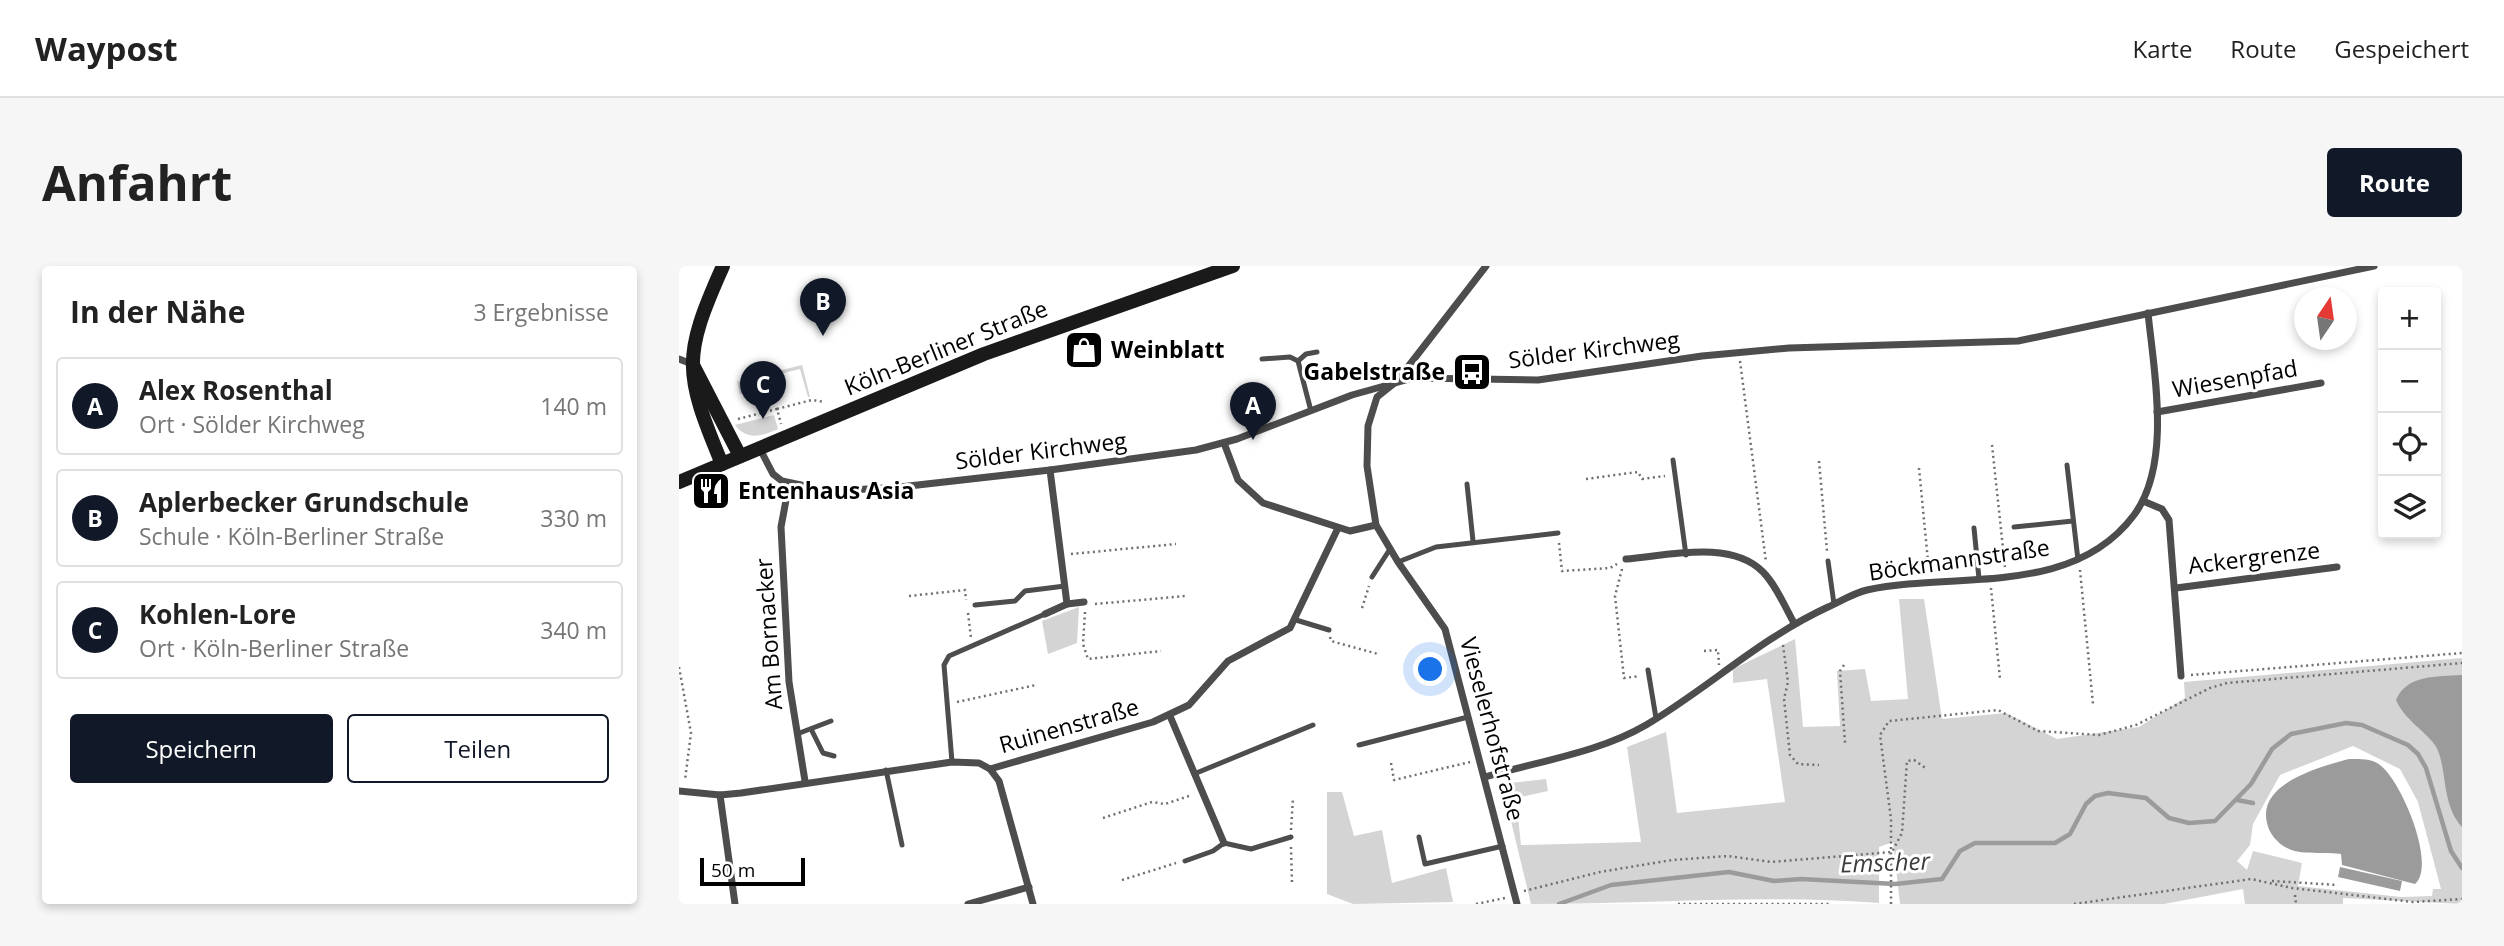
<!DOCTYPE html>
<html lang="de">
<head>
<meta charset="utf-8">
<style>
  body { margin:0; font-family:"Open Sans",sans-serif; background:#f6f6f6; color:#222 }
  .controls { position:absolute; right:21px; top:21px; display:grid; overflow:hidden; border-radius:7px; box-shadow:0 4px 10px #0003 }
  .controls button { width:63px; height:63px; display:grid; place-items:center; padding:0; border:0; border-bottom:2px solid #e0e0e0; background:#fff; color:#222; font:35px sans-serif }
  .compass { position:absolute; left:1615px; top:21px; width:63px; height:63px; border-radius:50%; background:#fff; box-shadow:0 4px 10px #0003; rotate:13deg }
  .scale { position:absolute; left:21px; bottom:18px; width:105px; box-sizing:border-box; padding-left:7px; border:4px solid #000; border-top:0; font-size:19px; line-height:24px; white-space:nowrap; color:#000; -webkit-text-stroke:5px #fff; paint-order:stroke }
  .you { position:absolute; left:752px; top:404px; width:24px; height:24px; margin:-18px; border:5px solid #fff; border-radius:50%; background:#1a73e8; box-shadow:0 0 0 10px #1a73e833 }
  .badge { display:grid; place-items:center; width:46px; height:46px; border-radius:50%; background:#111827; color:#fff; font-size:23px; font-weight:700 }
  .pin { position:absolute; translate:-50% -58px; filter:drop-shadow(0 2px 4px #0008) }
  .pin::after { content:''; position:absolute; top:37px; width:24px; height:21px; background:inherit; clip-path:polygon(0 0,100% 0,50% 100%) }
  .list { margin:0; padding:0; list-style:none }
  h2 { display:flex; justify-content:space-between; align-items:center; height:91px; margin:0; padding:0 28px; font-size:30px }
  h2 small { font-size:23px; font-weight:400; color:#767676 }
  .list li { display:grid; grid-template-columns:46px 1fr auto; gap:21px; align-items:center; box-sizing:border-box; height:98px; margin:0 14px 14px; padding:0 14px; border:2px solid #e0e0e0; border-radius:7px }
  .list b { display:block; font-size:26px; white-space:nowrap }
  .list p { margin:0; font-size:23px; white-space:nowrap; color:#767676 }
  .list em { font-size:23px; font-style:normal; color:#767676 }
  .actions { display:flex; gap:14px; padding:21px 28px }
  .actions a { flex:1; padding:16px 0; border:2px solid #111827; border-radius:7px; text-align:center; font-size:24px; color:#111827 }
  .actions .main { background:#111827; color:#fff }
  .icon { flex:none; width:38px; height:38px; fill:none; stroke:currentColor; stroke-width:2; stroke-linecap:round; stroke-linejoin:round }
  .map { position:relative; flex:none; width:1783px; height:638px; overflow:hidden; border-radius:7px }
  header { display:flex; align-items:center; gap:42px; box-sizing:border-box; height:98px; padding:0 35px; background:#fff; border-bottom:2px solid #e0e0e0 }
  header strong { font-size:33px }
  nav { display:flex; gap:38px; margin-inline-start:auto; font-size:24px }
  .intro { display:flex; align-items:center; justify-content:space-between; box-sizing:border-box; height:168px; padding:0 42px }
  h1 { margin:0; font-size:49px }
  .button { padding:18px 32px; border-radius:7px; background:#111827; color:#fff; font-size:24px; font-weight:700 }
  main { display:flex; gap:42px; padding:0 42px }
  aside { flex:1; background:#fff; border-radius:7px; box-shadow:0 4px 10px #0003 }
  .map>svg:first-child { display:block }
  .green { fill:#d4d4d4; fill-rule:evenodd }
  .water { fill:#9b9b9b }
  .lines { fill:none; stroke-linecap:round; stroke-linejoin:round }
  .stream { stroke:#9b9b9b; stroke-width:4.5 }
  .path { stroke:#6f6f6f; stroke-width:2.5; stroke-dasharray:2 3.5; stroke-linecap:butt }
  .lane { stroke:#4d4d4d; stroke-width:5 }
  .street { stroke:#4d4d4d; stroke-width:7 }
  .secondary { stroke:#1a1a1a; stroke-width:14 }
  .labels { text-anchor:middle; stroke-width:6; stroke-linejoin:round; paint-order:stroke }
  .street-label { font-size:23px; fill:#000; stroke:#fff }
  .poi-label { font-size:23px; font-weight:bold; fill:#000; stroke:#fff; text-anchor:start }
  .water-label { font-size:24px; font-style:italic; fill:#3c3c3c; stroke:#fff }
</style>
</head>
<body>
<header>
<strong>Waypost</strong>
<nav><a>Karte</a><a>Route</a><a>Gespeichert</a></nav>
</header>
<div class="intro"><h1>Anfahrt</h1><a class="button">Route</a></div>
<main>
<aside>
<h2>In der Nähe<small>3 Ergebnisse</small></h2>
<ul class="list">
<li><span class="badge">A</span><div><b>Alex Rosenthal</b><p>Ort · Sölder Kirchweg</p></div><em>140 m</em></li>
<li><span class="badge">B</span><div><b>Aplerbecker Grundschule</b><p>Schule · Köln-Berliner Straße</p></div><em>330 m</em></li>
<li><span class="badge">C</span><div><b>Kohlen-Lore</b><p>Ort · Köln-Berliner Straße</p></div><em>340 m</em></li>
</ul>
<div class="actions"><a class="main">Speichern</a><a>Teilen</a></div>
</aside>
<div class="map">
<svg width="1783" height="638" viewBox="0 0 1783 638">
  <rect width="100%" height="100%" fill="#fff"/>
  <g class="green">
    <path d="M123,99L131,131H129L121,103L85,112L87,121L61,128L58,115L77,119L79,110Z"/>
    <path d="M95,149L99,163C83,170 68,175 56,159Z"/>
    <path d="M1220,333H1245L1263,453L1327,447L1378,473L1460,461L1506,432L1505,416L1783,392V638L1664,632V638H1566L1564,623L1485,638H1221L1214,576L1200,581V637C1083,628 969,638 852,638L823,518L867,513L869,525L837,532L842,579L962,576L948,481L987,466L998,547L1106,536L1088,413L1054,417V403L1116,373L1124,461L1161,460L1158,405L1186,403L1192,435L1229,433ZM1674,480L1721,503L1739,536L1762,623H1754L1753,630L1722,631L1619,620L1623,597L1574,585L1568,604L1558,595L1571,579L1574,558L1601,509Z"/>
    <path d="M400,341L398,377L369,388L363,355Z"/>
    <path d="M648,526H663L675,570L703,564L713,617L767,602L774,636L674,638L648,628Z"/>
  </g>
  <g class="water">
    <path d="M1783,409V561C1761,537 1769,499 1756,479C1744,463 1725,453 1717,434C1728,408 1758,411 1783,409Z"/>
    <path d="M1670,493C1681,493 1692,492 1701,499C1722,514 1758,599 1736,618L1663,599L1662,588C1645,585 1623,590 1608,582C1598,577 1590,567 1588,557C1578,517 1641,501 1670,493Z"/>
    <path d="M1661,601L1723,615L1721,625L1659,611Z"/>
  </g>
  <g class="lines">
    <g class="stream">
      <path d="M1558,534L1574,537"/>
      <path d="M880,638L932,619L1050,606L1095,615L1122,613L1216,618L1263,613L1281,585L1296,577H1376L1391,568L1407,538L1416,530L1429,527L1467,532L1490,552L1510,557L1536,555L1572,518L1593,483L1612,468L1667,457L1683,459L1729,479L1739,488L1747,502L1772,585L1783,602"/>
    </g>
    <g class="path">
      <path d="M1061,95L1087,296"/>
      <path d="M98,143L133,134L146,136"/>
      <path d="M59,153L98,143L102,158"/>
      <path d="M1313,179L1326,301"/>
      <path d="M1140,195L1148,285"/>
      <path d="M1240,202L1250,306"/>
      <path d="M907,213L959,206L963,213L986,210"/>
      <path d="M880,277L883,305L931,302L938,298"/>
      <path d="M392,288L497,278"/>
      <path d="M943,303L936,330L945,412L961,410"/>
      <path d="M1401,304L1414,438"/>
      <path d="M1312,322L1321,413"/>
      <path d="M230,330L286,324L287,334"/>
      <path d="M416,338L507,330"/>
      <path d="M683,342L690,320"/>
      <path d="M406,346L404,378L409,393L482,385"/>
      <path d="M289,347L292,372"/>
      <path d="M651,371L652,375L699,388"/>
      <path d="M1104,379L1109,416L1105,433L1111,489L1119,498L1140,499"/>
      <path d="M1025,385L1039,384L1040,399"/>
      <path d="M1165,399L1161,405L1166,477"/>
      <path d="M0,401L12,467L6,514"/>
      <path d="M1512,409L1783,387"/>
      <path d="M278,436L357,419"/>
      <path d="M712,497L715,514L791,496"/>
      <path d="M424,552L473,536L486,538L513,529"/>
      <path d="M612,564L614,532"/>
      <path d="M612,581L613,617"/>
      <path d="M443,614L497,597"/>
      <path d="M1593,615L1659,619"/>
      <path d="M845,625L921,606L993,594L1049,590L1092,596L1213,586L1223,567L1228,495L1235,494L1248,503"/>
      <path d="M1616,629L1617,638"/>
      <path d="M797,638L826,632"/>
      <path d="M999,638H1150"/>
      <path d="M1212,638V553L1201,469L1210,455L1319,444L1359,465L1420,469L1457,459L1531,422L1548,417L1783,397"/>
      <path d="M1395,638L1572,613L1613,622L1734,636L1783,633"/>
    </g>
    <g class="lane">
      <path d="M583,93L611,91L619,95L632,145"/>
      <path d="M619,95L627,88L638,86"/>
      <path d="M994,194L1007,289"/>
      <path d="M1388,199L1399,294"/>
      <path d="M788,218L794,275"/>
      <path d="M1335,261L1394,255"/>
      <path d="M1295,262L1300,313"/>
      <path d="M1149,295L1155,338"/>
      <path d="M719,296L757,281L879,267"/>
      <path d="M693,311L711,283"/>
      <path d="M296,339L336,335L346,325L386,320"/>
      <path d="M617,354L650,364"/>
      <path d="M969,404L977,452"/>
      <path d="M132,463L144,487L155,490"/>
      <path d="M118,468L152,455"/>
      <path d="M680,479L789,451"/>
      <path d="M273,496L265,399L270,390L366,348"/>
      <path d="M207,504L223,579"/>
      <path d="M515,508L634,459"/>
      <path d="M740,571L746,598L824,580"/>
      <path d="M506,595L534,585L545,577L572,583L612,571"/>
    </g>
    <g class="street">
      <path d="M807,0L718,115L698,131L689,160L688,200L697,259L719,296L766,363L838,638"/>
      <path d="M0,93L13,98"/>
      <path d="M1478,146L1642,117"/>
      <path d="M545,177L559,214L584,237L671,265L697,259"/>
      <path d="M81,183L94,208L103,215L141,223L172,224L221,221L371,204L517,184L558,173L673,129L734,112L859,114L1023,90L1110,82L1339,75L1695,0"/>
      <path d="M110,218L102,261L110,416L126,515"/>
      <path d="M1464,235L1483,243L1490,254L1502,410"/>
      <path d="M947,293C987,290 1052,273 1084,306C1097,319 1106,341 1115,357"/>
      <path d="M1497,322L1658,301"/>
      <path d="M388,338L405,336"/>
      <path d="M366,348L388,338L371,204"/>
      <path d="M491,450L545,577"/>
      <path d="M311,503L320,515L354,638"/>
      <path d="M806,511C860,495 919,487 967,459C1031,421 1080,373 1149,341C1162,335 1175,327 1188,324C1277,305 1393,332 1455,249C1493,198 1475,106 1469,47"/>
      <path d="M0,525L41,529L62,527L273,496L300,497L311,503L474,456L510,439L549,395L611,362L659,262"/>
      <path d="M41,529L56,638"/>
      <path d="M289,638L350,621"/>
    </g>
    <g class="secondary">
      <path d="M15,101L61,190"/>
      <path d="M43,198C5,107 3,91 44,0"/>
      <path d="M0,216L305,88L554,0"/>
    </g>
  </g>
  <defs>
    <symbol id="shop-square" viewBox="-11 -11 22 22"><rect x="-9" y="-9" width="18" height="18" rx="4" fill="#000" stroke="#fff"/><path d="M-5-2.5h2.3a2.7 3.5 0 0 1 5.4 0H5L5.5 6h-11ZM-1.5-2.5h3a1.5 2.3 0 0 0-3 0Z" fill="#fff"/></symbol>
    <symbol id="bus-square" viewBox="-11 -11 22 22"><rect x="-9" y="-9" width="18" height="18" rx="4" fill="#000" stroke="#fff"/><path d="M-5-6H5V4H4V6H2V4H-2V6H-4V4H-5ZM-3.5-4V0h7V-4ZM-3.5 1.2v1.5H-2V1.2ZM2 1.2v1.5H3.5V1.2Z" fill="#fff"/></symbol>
    <symbol id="restaurant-square" viewBox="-11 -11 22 22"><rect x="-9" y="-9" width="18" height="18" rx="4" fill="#000" stroke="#fff"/><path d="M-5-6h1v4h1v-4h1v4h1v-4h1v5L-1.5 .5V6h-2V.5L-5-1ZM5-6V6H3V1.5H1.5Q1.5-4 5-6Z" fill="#fff"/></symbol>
  </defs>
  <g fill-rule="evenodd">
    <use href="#shop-square" x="383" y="62" width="44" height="44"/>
    <use href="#bus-square" x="771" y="84" width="44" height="44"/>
    <use href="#restaurant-square" x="10" y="203" width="44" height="44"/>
  </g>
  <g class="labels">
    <g class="street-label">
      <text transform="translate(267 82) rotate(-22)" y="8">Köln-Berliner Straße</text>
      <text transform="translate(915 84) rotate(-7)" y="8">Sölder Kirchweg</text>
      <text transform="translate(1556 113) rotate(-10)" y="8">Wiesenpfad</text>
      <text transform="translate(362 185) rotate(-7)" y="8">Sölder Kirchweg</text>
      <text transform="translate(1575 292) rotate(-7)" y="8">Ackergrenze</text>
      <text transform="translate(1280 294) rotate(-8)" y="8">Böckmannstraße</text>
      <text transform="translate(90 368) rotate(-94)" y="8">Am Bornacker</text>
      <text transform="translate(390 460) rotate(-16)" y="8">Ruinenstraße</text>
      <text transform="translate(813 463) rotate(75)" y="8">Vieselerhofstraße</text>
    </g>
    <g class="poi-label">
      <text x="432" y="92">Weinblatt</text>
      <text x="766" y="114" text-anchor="end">Gabelstraße</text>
      <text x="59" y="233">Entenhaus Asia</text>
    </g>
    <g class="water-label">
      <text transform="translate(1206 597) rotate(-2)" y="8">Emscher</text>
    </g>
  </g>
</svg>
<div class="controls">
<button>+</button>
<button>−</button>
<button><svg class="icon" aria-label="locate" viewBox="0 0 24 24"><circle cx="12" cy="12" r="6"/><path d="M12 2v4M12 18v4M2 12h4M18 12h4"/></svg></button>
<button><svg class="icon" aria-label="layers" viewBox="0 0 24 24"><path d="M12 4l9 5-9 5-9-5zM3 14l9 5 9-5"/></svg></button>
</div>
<svg class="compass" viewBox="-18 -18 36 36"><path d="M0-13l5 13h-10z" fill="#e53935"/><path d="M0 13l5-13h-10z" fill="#767676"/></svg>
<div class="scale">50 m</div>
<div class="you"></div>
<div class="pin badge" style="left:574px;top:174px">A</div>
<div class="pin badge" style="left:144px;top:70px">B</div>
<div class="pin badge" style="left:84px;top:153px">C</div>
</div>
</main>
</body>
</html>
